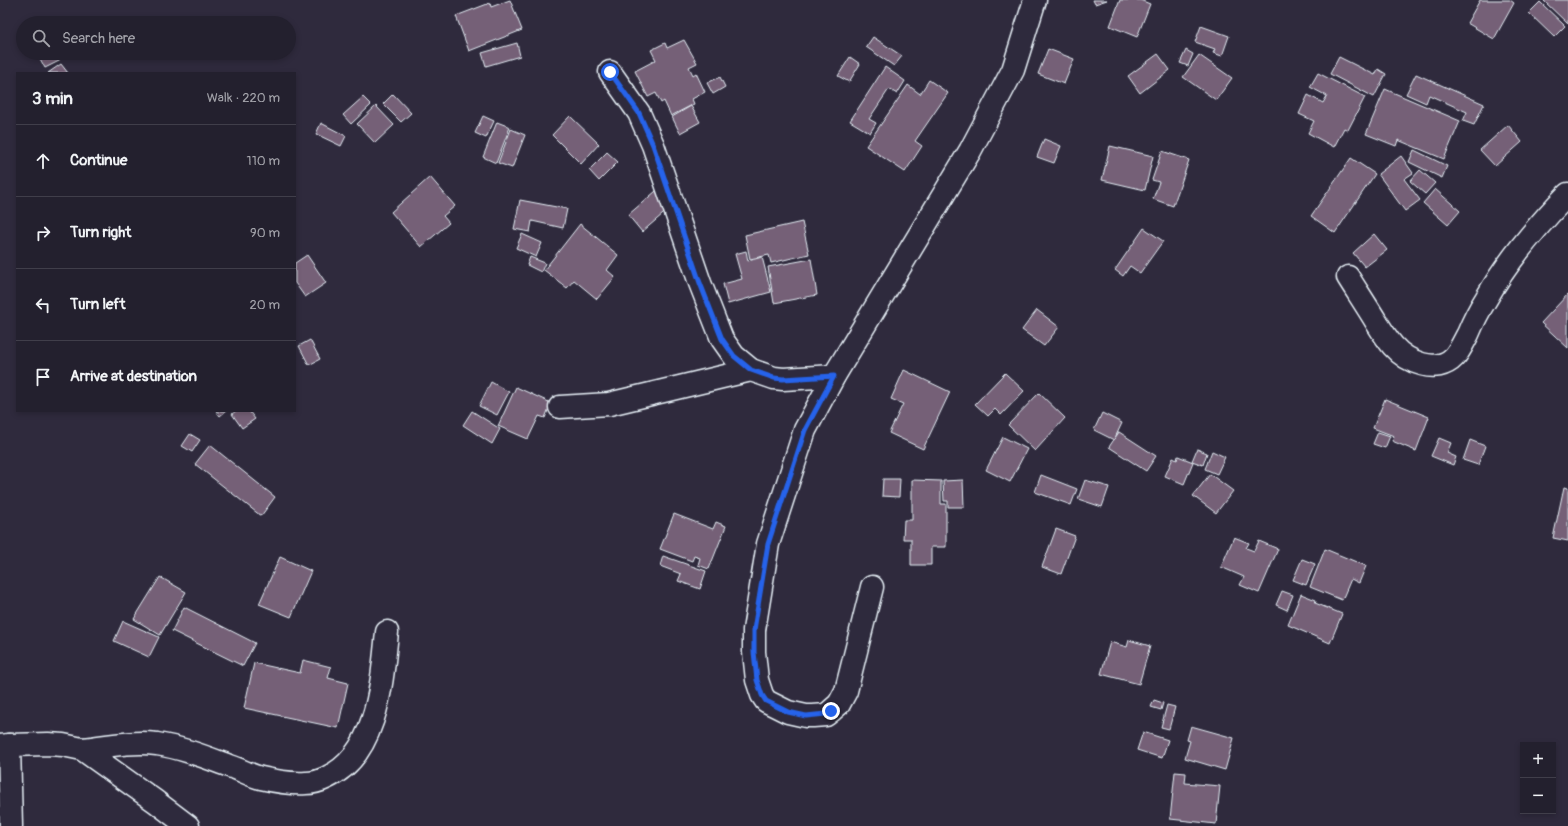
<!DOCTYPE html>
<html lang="en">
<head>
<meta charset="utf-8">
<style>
  body { margin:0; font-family:Pangolin,sans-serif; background:#2f2d3a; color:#f1f3f6 }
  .controls { position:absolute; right:12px; bottom:12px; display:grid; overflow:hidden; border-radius:0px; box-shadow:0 2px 6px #0003 }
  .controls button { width:36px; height:36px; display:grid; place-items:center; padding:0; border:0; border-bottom:1px solid #403e4a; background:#23202e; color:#f1f3f6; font:20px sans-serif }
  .stop { position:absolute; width:12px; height:12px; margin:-9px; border:3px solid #2563eb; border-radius:50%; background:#fff }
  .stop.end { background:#2563eb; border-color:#fff; box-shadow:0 1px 4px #0008 }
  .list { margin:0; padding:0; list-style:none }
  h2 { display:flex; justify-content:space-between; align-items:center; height:52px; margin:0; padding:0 16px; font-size:17px }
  h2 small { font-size:13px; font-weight:400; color:#a3a3aa }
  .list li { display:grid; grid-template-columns:26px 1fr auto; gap:12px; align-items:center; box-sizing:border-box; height:72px; padding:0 16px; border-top:1px solid #403e4a }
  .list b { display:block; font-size:15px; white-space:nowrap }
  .list em { font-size:13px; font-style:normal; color:#a3a3aa }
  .icon { flex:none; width:22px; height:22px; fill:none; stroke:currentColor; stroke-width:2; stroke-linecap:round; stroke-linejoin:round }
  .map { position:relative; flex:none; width:1568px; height:826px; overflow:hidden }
  .search { position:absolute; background:#23202e; box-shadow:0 2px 6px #0003; left:16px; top:16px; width:280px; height:44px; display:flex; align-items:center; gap:10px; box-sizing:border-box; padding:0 14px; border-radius:22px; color:#a3a3aa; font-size:15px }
  .panel { position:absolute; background:#23202e; box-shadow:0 2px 6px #0003; left:16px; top:72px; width:280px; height:340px; border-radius:0px }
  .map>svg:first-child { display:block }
  .building { fill:#746077; stroke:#e8f1f8 }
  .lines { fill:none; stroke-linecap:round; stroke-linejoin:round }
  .minor-casing { stroke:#e8f1f8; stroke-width:25 }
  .tertiary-casing { stroke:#e8f1f8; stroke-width:25 }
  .minor { stroke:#2f2a3d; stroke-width:22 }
  .tertiary { stroke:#2f2a3d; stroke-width:22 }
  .route { stroke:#2563eb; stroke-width:5 }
</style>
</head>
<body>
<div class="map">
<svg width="1568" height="826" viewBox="0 0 1568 826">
  <rect width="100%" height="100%" fill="#2f2a3d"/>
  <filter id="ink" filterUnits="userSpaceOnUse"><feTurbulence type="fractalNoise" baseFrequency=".025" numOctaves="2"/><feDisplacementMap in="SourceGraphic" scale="8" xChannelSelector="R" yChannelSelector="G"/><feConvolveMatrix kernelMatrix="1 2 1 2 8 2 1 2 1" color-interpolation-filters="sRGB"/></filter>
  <g filter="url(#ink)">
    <g class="building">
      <path d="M510,0L522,30L469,51L456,16L490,3L491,7Z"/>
      <path d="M1093,0H1107L1095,4Z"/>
      <path d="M1120,0H1140L1150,4L1137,37L1110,26Z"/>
      <path d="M1480,0H1510L1514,3L1494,39L1467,23Z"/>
      <path d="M1545,0H1568V24L1544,1Z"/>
      <path d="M1540,2L1565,26L1554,37L1529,13Z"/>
      <path d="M1201,26L1229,36L1222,56L1213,53L1215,49L1195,42Z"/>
      <path d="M873,37L902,56L894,66L866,47Z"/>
      <path d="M684,40L697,63L689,67L693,75L696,73L705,92L692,99L694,104L671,116L664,101L661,103L656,93L648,97L635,71L656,60L651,50L665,43L667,48Z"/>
      <path d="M517,43L520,56L486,66L482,53Z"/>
      <path d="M1048,49L1074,59L1064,84L1038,74Z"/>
      <path d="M1186,50L1193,54L1188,66L1180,63Z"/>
      <path d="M37,53H55L59,61L45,68Z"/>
      <path d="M1158,54L1170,70L1140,93L1128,76Z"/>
      <path d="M1199,55L1232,78L1216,100L1183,77Z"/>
      <path d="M850,57L860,64L849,82L838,76Z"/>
      <path d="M1339,57L1375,75L1378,69L1386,74L1374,97L1330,74Z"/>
      <path d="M61,64L68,73H48Z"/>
      <path d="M885,67L905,81L897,94L889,89L869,119L876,123L870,133L850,121Z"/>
      <path d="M1318,73L1365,97L1348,130L1344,128L1334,147L1308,133L1314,121L1299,114L1308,95L1323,103L1327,96L1310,87Z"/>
      <path d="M1416,74L1484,104L1474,125L1463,121L1467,112L1429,95L1426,103L1406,94Z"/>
      <path d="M720,77L725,87L713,94L707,83Z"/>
      <path d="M929,80L948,93L915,141L922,146L905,172L866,146L908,85L920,94Z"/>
      <path d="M1385,89L1460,121L1444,159L1398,140L1396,146L1366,134Z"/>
      <path d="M393,94L411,113L401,122L383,104Z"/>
      <path d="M363,97L371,105L351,124L343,115Z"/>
      <path d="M376,106L394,125L375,143L357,124Z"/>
      <path d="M691,106L700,122L680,133L672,117Z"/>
      <path d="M483,116L494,121L486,138L475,133Z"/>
      <path d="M570,116L599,144L581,164L552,135Z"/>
      <path d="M497,122L510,127L496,163L483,157Z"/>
      <path d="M321,123L346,136L341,146L316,134Z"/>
      <path d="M1508,125L1522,142L1495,166L1480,150Z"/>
      <path d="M511,129L525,135L512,168L498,163Z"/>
      <path d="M1044,139L1061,146L1054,163L1037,157Z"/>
      <path d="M1110,146L1153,156L1145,190L1102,180Z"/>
      <path d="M1414,150L1447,166L1442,178L1409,162Z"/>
      <path d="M1162,151L1189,160L1173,206L1153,199L1159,182L1152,180Z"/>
      <path d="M607,152L618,162L599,181L589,170Z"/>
      <path d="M1401,156L1413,173L1404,179L1420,200L1405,211L1378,174Z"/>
      <path d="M1351,158L1375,174L1335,233L1311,216Z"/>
      <path d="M1420,170L1435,183L1425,194L1410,181Z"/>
      <path d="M430,177L455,206L443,216L449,223L421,247L391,212Z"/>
      <path d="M1435,189L1460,211L1448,225L1423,203Z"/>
      <path d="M656,191L670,208L642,232L628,215Z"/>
      <path d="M520,200L567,209L563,228L532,221L530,232L514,229Z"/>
      <path d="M802,222L809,254L771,263L769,255L750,259L745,235Z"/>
      <path d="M580,224L618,255L607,270L615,277L597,299L574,280L567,288L544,270Z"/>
      <path d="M1144,228L1163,241L1140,273L1130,266L1123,276L1115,270Z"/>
      <path d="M522,234L542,243L536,257L516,248Z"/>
      <path d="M1374,234L1387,250L1365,267L1353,253Z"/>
      <path d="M746,251L748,261L762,257L771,292L728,304L723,284L742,279L735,254Z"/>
      <path d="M307,255L326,283L305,297L295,283V263Z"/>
      <path d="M530,257L545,263L541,272L527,265Z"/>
      <path d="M811,259L817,295L774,303L768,267Z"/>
      <path d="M1568,294V348L1541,323Z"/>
      <path d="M1037,310L1059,327L1044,346L1022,330Z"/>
      <path d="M310,340L320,359L309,365L299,346Z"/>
      <path d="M904,370L950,392L923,449L889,433L903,404L891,399Z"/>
      <path d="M1005,373L1024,391L1001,415L995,409L988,416L975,404Z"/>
      <path d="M491,382L509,392L497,415L479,406Z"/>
      <path d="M516,387L551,403L545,418L539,416L528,439L498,426Z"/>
      <path d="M1039,393L1065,418L1035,451L1008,425Z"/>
      <path d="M1385,399L1429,417L1416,451L1392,441L1394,436L1373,428Z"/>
      <path d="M216,411H226L220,416Z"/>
      <path d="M236,411H249L255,419L242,428L232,414Z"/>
      <path d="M472,411L500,429L492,444L463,425Z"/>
      <path d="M1102,413L1122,423L1114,440L1094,430Z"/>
      <path d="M1119,432L1156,456L1146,471L1109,447Z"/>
      <path d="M1378,432L1390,436L1385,448L1373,444Z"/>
      <path d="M190,434L200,440L192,452L182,446Z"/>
      <path d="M1003,437L1027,449L1010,482L986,470Z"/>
      <path d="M1439,438L1451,443L1447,453L1456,457L1453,465L1431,456Z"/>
      <path d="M1470,440L1485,446L1478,465L1463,460Z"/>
      <path d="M210,445L275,497L261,516L195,464Z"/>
      <path d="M1197,449L1207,453L1203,465L1192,461Z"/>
      <path d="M1212,451L1225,457L1217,474L1205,469Z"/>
      <path d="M1178,456L1193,462L1184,484L1165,476L1173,458L1177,460Z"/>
      <path d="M1210,474L1233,491L1216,513L1193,496Z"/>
      <path d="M1041,475L1077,489L1071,505L1035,492Z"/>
      <path d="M883,479H900L899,497L882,496Z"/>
      <path d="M912,480L941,481V504H946V547H931V565H911V539H903L904,520H912Z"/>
      <path d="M963,480L964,507H948V501H944L943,481Z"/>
      <path d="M1085,480L1109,487L1102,507L1078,499Z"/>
      <path d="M1564,487L1568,488V541L1553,538Z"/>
      <path d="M674,514L713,529L716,522L726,526L709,569L698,565L700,558L694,556L692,561L660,549Z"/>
      <path d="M1056,529L1075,536L1061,574L1042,567Z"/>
      <path d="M1234,537L1249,543L1246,548L1254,551L1259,541L1278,549L1259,593L1240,585L1244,577L1221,567Z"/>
      <path d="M1325,549L1366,566L1359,583L1351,579L1342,600L1310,587Z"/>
      <path d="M663,556L706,571L700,589L678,581L681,574L660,566Z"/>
      <path d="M280,557L311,571L291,617L259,604Z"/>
      <path d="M1302,559L1315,564L1306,585L1293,580Z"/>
      <path d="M160,577L186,592L160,635L134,619Z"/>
      <path d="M1282,591L1293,595L1287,610L1276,605Z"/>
      <path d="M1301,594L1316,600L1315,603L1342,614L1330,643L1288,625Z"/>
      <path d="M184,607L255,643L243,666L172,631Z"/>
      <path d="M123,621L159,637L149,657L114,641Z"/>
      <path d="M1129,640L1150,646L1139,684L1101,674L1110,642L1127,647Z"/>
      <path d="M303,660L331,667L328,678L348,683L338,728L244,708L254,663L300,673Z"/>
      <path d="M1154,700L1163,703L1161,710L1151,707Z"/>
      <path d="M1167,705L1175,707L1169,729L1161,727Z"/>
      <path d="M1191,726L1234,738L1225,770L1185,758L1190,741L1187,740Z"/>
      <path d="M1143,732L1168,740L1162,758L1137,750Z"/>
      <path d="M1175,772L1186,773L1185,783L1220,786L1216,824L1170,819Z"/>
    </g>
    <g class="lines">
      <defs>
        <g id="minor">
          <path d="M610,72L639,113L653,145L700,283L722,339L734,356L751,370L774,378L783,379L834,376"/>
          <path d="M1348,277C1358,293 1368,308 1377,323C1382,331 1387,339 1393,346C1407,362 1437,375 1454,357C1460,351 1464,341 1468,334C1473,322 1479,310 1486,299C1508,260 1537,226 1568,194"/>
          <path d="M560,407L609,404L751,370"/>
          <path d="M872,587L846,691L839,704L831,711L826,715L813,716H806L788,712L766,701L762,695L757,680L754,652V630L768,544L805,430L834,376L970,151L1013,70L1035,0"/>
          <path d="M9,745L11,826"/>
          <path d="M82,749C107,746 132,741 157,744C184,748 210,759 235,768C243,771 252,776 261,778C274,781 292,784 306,783C313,783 320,781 326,778C378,755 382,681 387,632"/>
        </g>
        <path id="tertiary" d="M0,746L9,745L48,744L63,745L82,749L155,801L188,826"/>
      </defs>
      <use href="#minor" class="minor-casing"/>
      <use href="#tertiary" class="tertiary-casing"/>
      <use href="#minor" class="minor"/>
      <use href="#tertiary" class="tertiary"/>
    </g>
  </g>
  <g class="lines" filter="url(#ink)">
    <path class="route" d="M610,72L639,113L653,145L700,283L722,339L734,356L751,370L774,378L783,379L834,376L805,430L768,544L754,630V652L757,680L762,695L766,701L788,712L806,716L826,714L831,711"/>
  </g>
</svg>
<div class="controls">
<button>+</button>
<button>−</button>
</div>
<div class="stop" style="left:610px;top:72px"></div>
<div class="stop end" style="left:831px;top:711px"></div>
<div class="search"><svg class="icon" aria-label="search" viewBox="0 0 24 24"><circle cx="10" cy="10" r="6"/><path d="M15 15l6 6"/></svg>Search here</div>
<section class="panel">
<h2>3 min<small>Walk · 220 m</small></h2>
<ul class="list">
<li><svg class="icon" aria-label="ahead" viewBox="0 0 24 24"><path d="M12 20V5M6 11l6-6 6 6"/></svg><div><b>Continue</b></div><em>110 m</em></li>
<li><svg class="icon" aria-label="right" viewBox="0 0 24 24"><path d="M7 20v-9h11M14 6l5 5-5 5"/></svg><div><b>Turn right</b></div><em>90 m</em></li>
<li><svg class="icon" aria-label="left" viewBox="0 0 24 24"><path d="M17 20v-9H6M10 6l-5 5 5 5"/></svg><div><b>Turn left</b></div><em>20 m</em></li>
<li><svg class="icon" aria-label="arrive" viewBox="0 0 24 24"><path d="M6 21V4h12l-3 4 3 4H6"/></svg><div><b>Arrive at destination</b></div></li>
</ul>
</section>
</div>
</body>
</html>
